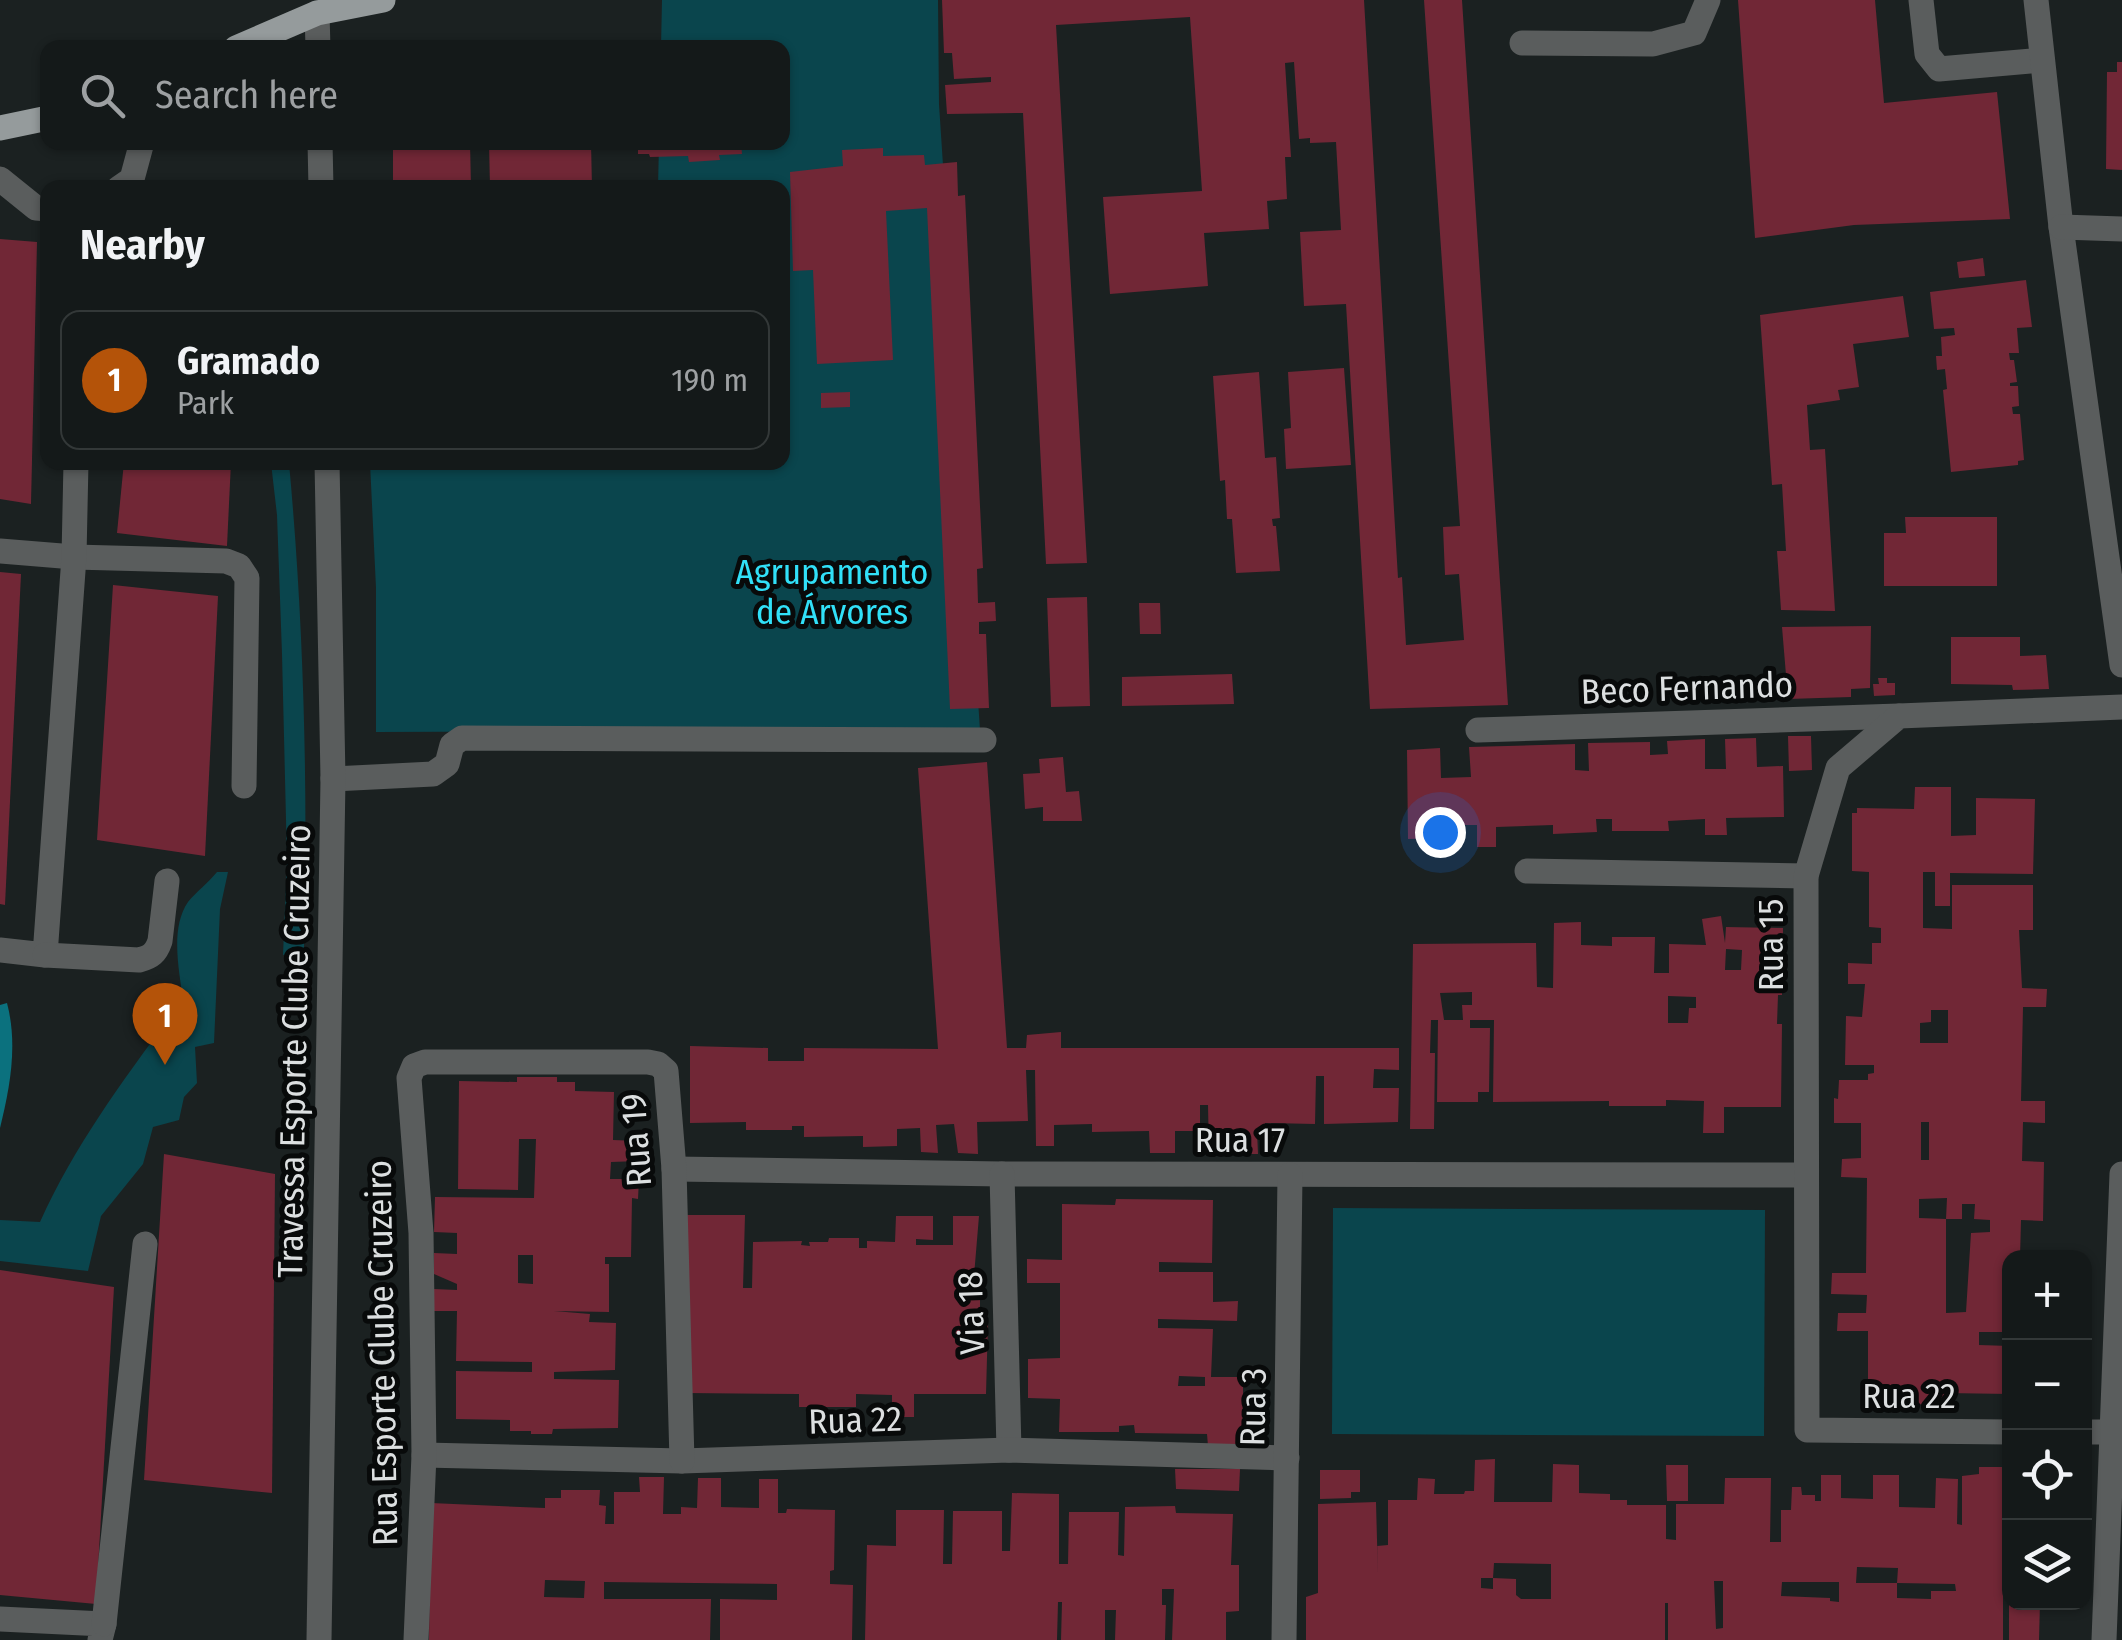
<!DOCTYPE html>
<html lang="en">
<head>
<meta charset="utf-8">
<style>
  body { margin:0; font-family:"Fira Sans Condensed",sans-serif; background:#1d2222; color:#f1f3f6 }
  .controls { position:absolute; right:30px; bottom:30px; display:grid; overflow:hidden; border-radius:20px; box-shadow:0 2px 8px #0004 }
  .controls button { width:90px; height:90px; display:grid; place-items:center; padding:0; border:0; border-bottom:2px solid #333838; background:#141919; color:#f1f3f6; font:50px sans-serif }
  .you { position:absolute; left:1440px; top:832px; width:35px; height:35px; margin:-25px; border:8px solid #fff; border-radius:50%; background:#1a73e8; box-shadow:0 0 0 15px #1a73e833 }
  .badge { display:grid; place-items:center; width:65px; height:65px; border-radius:50%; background:#b45309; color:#fff; font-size:32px; font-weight:700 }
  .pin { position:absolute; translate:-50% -82px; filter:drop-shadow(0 2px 5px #0008) }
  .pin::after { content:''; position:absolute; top:52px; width:35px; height:30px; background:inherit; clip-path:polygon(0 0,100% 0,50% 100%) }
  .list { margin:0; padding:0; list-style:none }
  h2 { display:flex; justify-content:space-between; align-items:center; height:130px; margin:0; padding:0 40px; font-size:42px }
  h2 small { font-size:32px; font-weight:400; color:#9da0a2 }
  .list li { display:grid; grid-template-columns:65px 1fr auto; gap:30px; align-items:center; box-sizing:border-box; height:140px; margin:0 20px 20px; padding:0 20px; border:2px solid #333838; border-radius:20px }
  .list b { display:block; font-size:38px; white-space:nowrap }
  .list p { margin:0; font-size:32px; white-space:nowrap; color:#9da0a2 }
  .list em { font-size:32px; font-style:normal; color:#9da0a2 }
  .icon { flex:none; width:55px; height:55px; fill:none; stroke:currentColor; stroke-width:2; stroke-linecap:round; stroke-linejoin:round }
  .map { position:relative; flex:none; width:2122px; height:1640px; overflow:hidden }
  .search { position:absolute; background:#141919; box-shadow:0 2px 8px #0004; left:40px; top:40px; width:750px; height:110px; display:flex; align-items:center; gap:25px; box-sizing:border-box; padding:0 35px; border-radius:20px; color:#9da0a2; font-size:38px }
  .panel { position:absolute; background:#141919; box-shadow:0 2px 8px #0004; left:40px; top:180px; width:750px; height:290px; border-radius:20px }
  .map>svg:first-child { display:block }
  .green { fill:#0a454d }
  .water { fill:#0b717e }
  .building { fill:#712736; fill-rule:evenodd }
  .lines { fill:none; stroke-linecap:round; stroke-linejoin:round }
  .minor { stroke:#5a5d5d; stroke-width:25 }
  .major { stroke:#959b9c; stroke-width:25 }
  .labels { text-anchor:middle; stroke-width:10; stroke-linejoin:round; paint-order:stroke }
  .park-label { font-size:35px; fill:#31e0f8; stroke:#080a0a }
  .street-label { font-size:35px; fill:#dcdfe0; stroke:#080a0a }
</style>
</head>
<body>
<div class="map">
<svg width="2122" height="1640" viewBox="0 0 2122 1640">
  <rect width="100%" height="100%" fill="#1b2121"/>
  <g class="green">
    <path d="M662,0H938L939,104L980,730L376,732V588L370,463L782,462V188L658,187L659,143L782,142V48L661,47Z"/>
    <path d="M271,463H289C304,625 308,787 304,950L283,955L287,861L282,654L277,515Z"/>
    <path d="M217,872H228L220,909L214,1043L195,1047L197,1083L184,1097L179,1120L153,1127L143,1164L101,1216L88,1271L0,1261V1220L40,1222C77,1140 130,1071 183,999C179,970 170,928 188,902C196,892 208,883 217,872Z"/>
    <path d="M1333,1208L1765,1210L1764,1436L1332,1434Z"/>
  </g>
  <path class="water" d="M7,1003C18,1045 10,1087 0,1128V1005Z"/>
  <g class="building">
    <path d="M942,0H1364L1398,578L1402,577L1406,645L1464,640L1459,574L1445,575L1443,527L1460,526L1424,0H1462L1508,705L1370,709L1346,304L1304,306L1300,232L1341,230L1336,142L1310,143V138L1299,139L1294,62L1285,63L1291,157H1285L1287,199L1267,201L1269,229L1204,233L1208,286L1110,294L1103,197L1202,191L1190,17L1056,25L1087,563L1046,564L1023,113L947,114L945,85L991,82V77L954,79L952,53H944Z"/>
    <path d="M1738,0H1875L1884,103L1997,92L2010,219L1854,225L1755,238Z"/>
    <path d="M2117,62H2122V170L2106,169L2107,72H2117Z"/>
    <path d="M393,142H470L471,188H393Z"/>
    <path d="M489,142H591L592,188H490Z"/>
    <path d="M638,142H741L742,154L719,155L720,160L689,162L688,156L650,157L649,154H638Z"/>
    <path d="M883,148V156L924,155L925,165L957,162L958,196L965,195L983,568L977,569L978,603L995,602L996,621L979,622V634H986L989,708L950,709L927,208L886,211L893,360L817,364L813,270L793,271L790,172L843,166L842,150Z"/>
    <path d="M0,239L37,242L31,504L0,499Z"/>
    <path d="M1983,258L1985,276L1959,278L1957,262Z"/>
    <path d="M2026,280L2032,327L2017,328L2019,353H2009L2010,360H2014L2017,382L2010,383V386H2018L2019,406L2012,407L2013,414H2020L2024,460L2018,461V465L1951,472L1943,390L1947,389L1945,369L1937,370L1936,356H1942L1941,337L1955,335L1954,328L1934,329L1930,292Z"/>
    <path d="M1903,296L1909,337L1853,344L1859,387L1838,390L1840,400L1807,405L1810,450L1825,449L1835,611L1781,610L1777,551H1786L1782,484L1772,485L1760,315Z"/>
    <path d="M1344,368L1351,465L1286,469L1284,429L1291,428L1288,372Z"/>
    <path d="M1259,372L1265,458L1276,457L1280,518L1272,519L1273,526H1276L1280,571L1236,573L1232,519H1227L1225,480L1220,481L1213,376Z"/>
    <path d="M850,392V407L821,408V393Z"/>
    <path d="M124,462H231L227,546L117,533Z"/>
    <path d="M1905,517H1997V586H1884V533H1906Z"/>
    <path d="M0,572L21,574L5,905L0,904Z"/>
    <path d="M113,585L218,596L205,856L97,840Z"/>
    <path d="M1087,597L1090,706L1051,707L1047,598Z"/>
    <path d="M1139,603H1160L1161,634H1140Z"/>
    <path d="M1871,626L1870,688L1851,689V697L1788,699L1782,627Z"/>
    <path d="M1951,637H2020V656L2046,655L2049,689L2013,690L2012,685L1951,684Z"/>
    <path d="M1232,674L1234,704L1122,706V677Z"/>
    <path d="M1878,678H1887V683H1895V695L1874,696L1873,684H1879Z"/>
    <path d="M1788,736H1811L1812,770L1789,771Z"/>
    <path d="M1756,738L1757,767L1783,766L1784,817L1726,818L1727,835H1705V819L1668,821L1669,831H1612V819H1596L1597,832L1553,834V825L1496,827V847H1477V825H1442L1443,838L1408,839L1407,750L1440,748L1441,778L1471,777L1469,747L1575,744V770L1589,771L1588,743L1650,742V755L1668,754L1667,741L1705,739V769H1726L1725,739Z"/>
    <path d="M1063,757L1066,792L1079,791L1082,821H1043V807L1025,809L1023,774L1040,773L1039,759Z"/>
    <path d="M987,762L1007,1048H1026L1027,1035L1061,1032V1048H1399V1070L1374,1069L1373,1088H1399L1398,1122L1324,1124V1076H1316L1315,1124L1265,1123V1131H1257L1258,1154H1209L1208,1105H1200V1131H1175V1153H1150L1149,1131L1092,1132V1124L1054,1125V1146H1036L1035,1070H1026L1028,1121L977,1122L978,1154L958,1153L954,1124L936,1125L938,1153L921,1152L920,1128L897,1129V1146L863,1147V1136L804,1137V1126H792V1130H746V1122L690,1123V1046L768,1048V1061H804V1048L938,1049L918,768Z"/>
    <path d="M1915,787H1951V836L1976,835V798L2035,799L2033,874L1950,873V906H1935V872H1923V928L1952,929V885H2033V930H2019L2022,988L2047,989L2046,1007H2023L2021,1101H2045V1123L2023,1122L2022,1161L2044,1162L2043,1221L2021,1220L2020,1258H2010V1332H1979V1345L2010,1346V1394L1945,1393V1405L1912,1404V1392L1868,1391V1331H1837L1838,1313H1866L1867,1295L1831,1294L1832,1273H1866L1867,1178L1841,1177L1842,1159L1861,1158V1123H1834V1098L1838,1099L1839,1080H1868V1074L1874,1073V1065H1845L1846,1016L1862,1017L1865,984H1848V963L1872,964V943H1881V928L1869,927V872L1852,871V813H1857V808L1914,809ZM1931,1010H1948V1043H1920V1023L1931,1022ZM1921,1122H1929V1160H1921ZM1947,1198L1946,1219L1919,1218V1199ZM1962,1204H1975L1974,1219L1990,1220V1232L1971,1233L1966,1312L1946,1313V1219H1962Z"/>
    <path d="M1721,916L1725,943L1726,927L1783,928L1782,995H1778L1777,1024H1782L1781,1107H1724V1133H1703L1704,1101L1666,1100V1106H1609V1101L1493,1102L1494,1020H1470V1028H1490L1489,1092H1478V1102H1437L1438,1020H1431L1430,1053H1435L1434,1129H1410L1413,944L1536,943L1537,987L1553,988L1554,923L1581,922V945L1612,946V937H1655L1654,973H1669V944L1706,945L1702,919ZM1726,949L1742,950L1741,970H1725ZM1472,992V1005H1462L1463,1020H1444L1440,993ZM1668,996L1696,997V1008H1689L1688,1023H1668Z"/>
    <path d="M517,1077H557V1082H575V1091L614,1092L613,1140L639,1141V1161L611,1162L610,1179H639L638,1199L632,1198L631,1257H605V1264H609V1312L554,1311L590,1314L589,1322L616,1323L615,1370L554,1372V1379L619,1380L618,1428L553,1429L552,1434H531V1431H510V1420L456,1419V1371L532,1372V1362L456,1361L457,1311H433V1289L457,1290V1284L434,1274V1253L457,1254V1233L434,1232L435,1197L534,1198L536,1139H519L518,1190L458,1189L459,1081L517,1082ZM518,1255H533V1284L518,1283Z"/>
    <path d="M164,1154L275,1174L272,1493L144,1480Z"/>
    <path d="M1116,1199L1213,1200L1212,1263L1159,1262V1272H1213V1302L1238,1301L1237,1321L1158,1319V1328L1213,1329L1211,1377H1243V1447L1208,1446L1207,1434L1135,1433L1134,1425L1119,1426V1432H1059L1060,1399L1028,1398V1359L1060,1358V1283H1027V1259L1062,1260V1204L1115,1205ZM1179,1376L1205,1377V1386H1178Z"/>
    <path d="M685,1215H745L743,1288H752L753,1242L802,1241L801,1245L810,1246L809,1242H828L829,1238H859V1248H867V1241L895,1242L896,1216H933V1240L916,1239V1245H953V1216H979L973,1288H980V1321H988L986,1394H914V1417H892V1395L856,1394V1407H799V1394L685,1393Z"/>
    <path d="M0,1270L114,1287L96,1604L0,1595Z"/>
    <path d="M1495,1459L1494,1502H1552L1553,1464L1579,1465V1493L1610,1494V1500H1627V1505H1666V1539L1676,1540V1504H1724L1725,1478H1771L1770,1542H1781V1510H1791L1792,1487H1801L1802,1495H1815V1501H1821V1475H1841V1498L1873,1499V1475H1899V1507L1935,1508L1936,1478L1958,1479L1957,1524L1962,1525V1476L1979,1474V1467H2010V1584H2003V1640H1668V1603H1665V1640H1306V1597L1318,1593V1504L1376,1502L1378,1577L1377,1546L1388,1545V1500H1417L1418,1478L1435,1479L1434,1494H1464L1465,1491H1474L1475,1460ZM1494,1563L1551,1564V1599H1521L1516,1595V1579L1493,1578V1589L1481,1588V1578H1493ZM1857,1567L1898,1568L1897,1583H1856ZM1714,1581H1723V1628L1716,1629ZM1782,1582H1839V1602L1830,1601V1598L1781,1596ZM1897,1583L1955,1584L1956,1591H1931V1599L1897,1598Z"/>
    <path d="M1666,1465H1688V1501H1667Z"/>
    <path d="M1175,1469H1240L1239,1491L1176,1489Z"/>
    <path d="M1320,1470H1360V1492H1351V1498L1320,1499Z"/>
    <path d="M639,1477H664L663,1514H681V1507L697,1508L698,1478H721V1507L759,1508V1479H778V1513H786L787,1509L835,1510L834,1570L830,1571V1584L853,1585L852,1640H720V1599L777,1600V1584L604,1582V1599H711L710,1640H429L431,1503L545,1508V1498H561V1490H600L599,1505L606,1506L605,1524H614V1492H640ZM545,1580L585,1581L584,1598L544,1597Z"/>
    <path d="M1012,1493L1059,1494V1564H1068L1069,1512H1119L1118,1555L1124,1556L1125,1507L1175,1506L1176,1513L1233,1514L1231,1565H1239V1611L1226,1612V1640H1172L1174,1589H1162V1605H1166L1165,1640H1115L1116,1610H1105V1640H1061L1062,1602H1058L1057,1640H865L867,1545L896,1546V1510H944L943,1564H952L953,1511H1002V1551H1010Z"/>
    <path d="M2009,1602H2040L2039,1640H2009Z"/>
  </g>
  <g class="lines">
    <g class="minor">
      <path d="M1921,0L1927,54L1939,69L2042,60"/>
      <path d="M2036,0L2061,227L2122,665"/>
      <path d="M317,13L318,48"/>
      <path d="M1522,43L1653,44L1694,33L1708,0"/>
      <path d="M320,142L321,188"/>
      <path d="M0,179L36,208L48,209"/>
      <path d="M119,188L132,179L142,142"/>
      <path d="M2061,227L2122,229"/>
      <path d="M0,551L74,557L226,561L239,566L247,578L244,786"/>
      <path d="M1478,730L1899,716"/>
      <path d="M333,779L433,774L447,764L452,745L462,738L984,740"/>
      <path d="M1527,871L1806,876"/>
      <path d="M0,950L45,955L74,557L76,462"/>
      <path d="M45,955L139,960C151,957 156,953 160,941L167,881"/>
      <path d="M674,1169L1002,1174L1805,1175"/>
      <path d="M1002,1174L1009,1450"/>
      <path d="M2010,1432L1807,1430L1806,876L1838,768L1899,716L2122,707"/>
      <path d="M2084,1432H2112"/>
      <path d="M424,1455L682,1461L1009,1450L1287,1458"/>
      <path d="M0,1619L104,1624L100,1640"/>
      <path d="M104,1624L145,1244"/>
      <path d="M319,1640L333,779L327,462"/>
      <path d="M416,1640L424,1455L421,1233L409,1078L414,1066L425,1062H648L658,1064L666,1071L674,1169L682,1461"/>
      <path d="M1284,1640L1290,1175"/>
      <path d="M2104,1640L2122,1174"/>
    </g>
    <g class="major">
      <path d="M236,48L317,13L383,0"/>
      <path d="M0,128L48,118"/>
    </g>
  </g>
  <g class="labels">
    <g class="park-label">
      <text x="832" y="584">Agrupamento<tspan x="832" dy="40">de Árvores</tspan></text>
    </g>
    <g class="street-label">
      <text transform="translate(1687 688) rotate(-2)" y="12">Beco Fernando</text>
      <text transform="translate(1771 945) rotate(-90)" y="12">Rua 15</text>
      <text transform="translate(294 1051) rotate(-89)" y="12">Travessa Esporte Clube Cruzeiro</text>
      <text transform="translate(636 1140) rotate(-94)" y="12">Rua 19</text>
      <text x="1240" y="1152">Rua 17</text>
      <text transform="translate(971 1313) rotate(-92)" y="12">Via 18</text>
      <text transform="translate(382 1353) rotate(-91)" y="12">Rua Esporte Clube Cruzeiro</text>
      <text x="1909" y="1408">Rua 22</text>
      <text transform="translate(1253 1407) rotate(-89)" y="12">Rua 3</text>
      <text transform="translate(855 1420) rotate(-2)" y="12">Rua 22</text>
    </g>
  </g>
</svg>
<div class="controls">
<button>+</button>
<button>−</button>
<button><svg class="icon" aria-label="locate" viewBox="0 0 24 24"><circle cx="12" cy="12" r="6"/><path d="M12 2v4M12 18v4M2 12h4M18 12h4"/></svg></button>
<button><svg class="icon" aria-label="layers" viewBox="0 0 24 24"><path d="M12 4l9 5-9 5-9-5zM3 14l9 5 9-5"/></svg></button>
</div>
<div class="you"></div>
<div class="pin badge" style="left:165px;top:1065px">1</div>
<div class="search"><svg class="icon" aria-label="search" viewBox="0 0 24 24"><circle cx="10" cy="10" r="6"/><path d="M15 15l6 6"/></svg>Search here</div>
<section class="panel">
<h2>Nearby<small></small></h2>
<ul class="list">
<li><span class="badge">1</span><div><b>Gramado</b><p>Park</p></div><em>190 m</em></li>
</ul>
</section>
</div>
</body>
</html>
